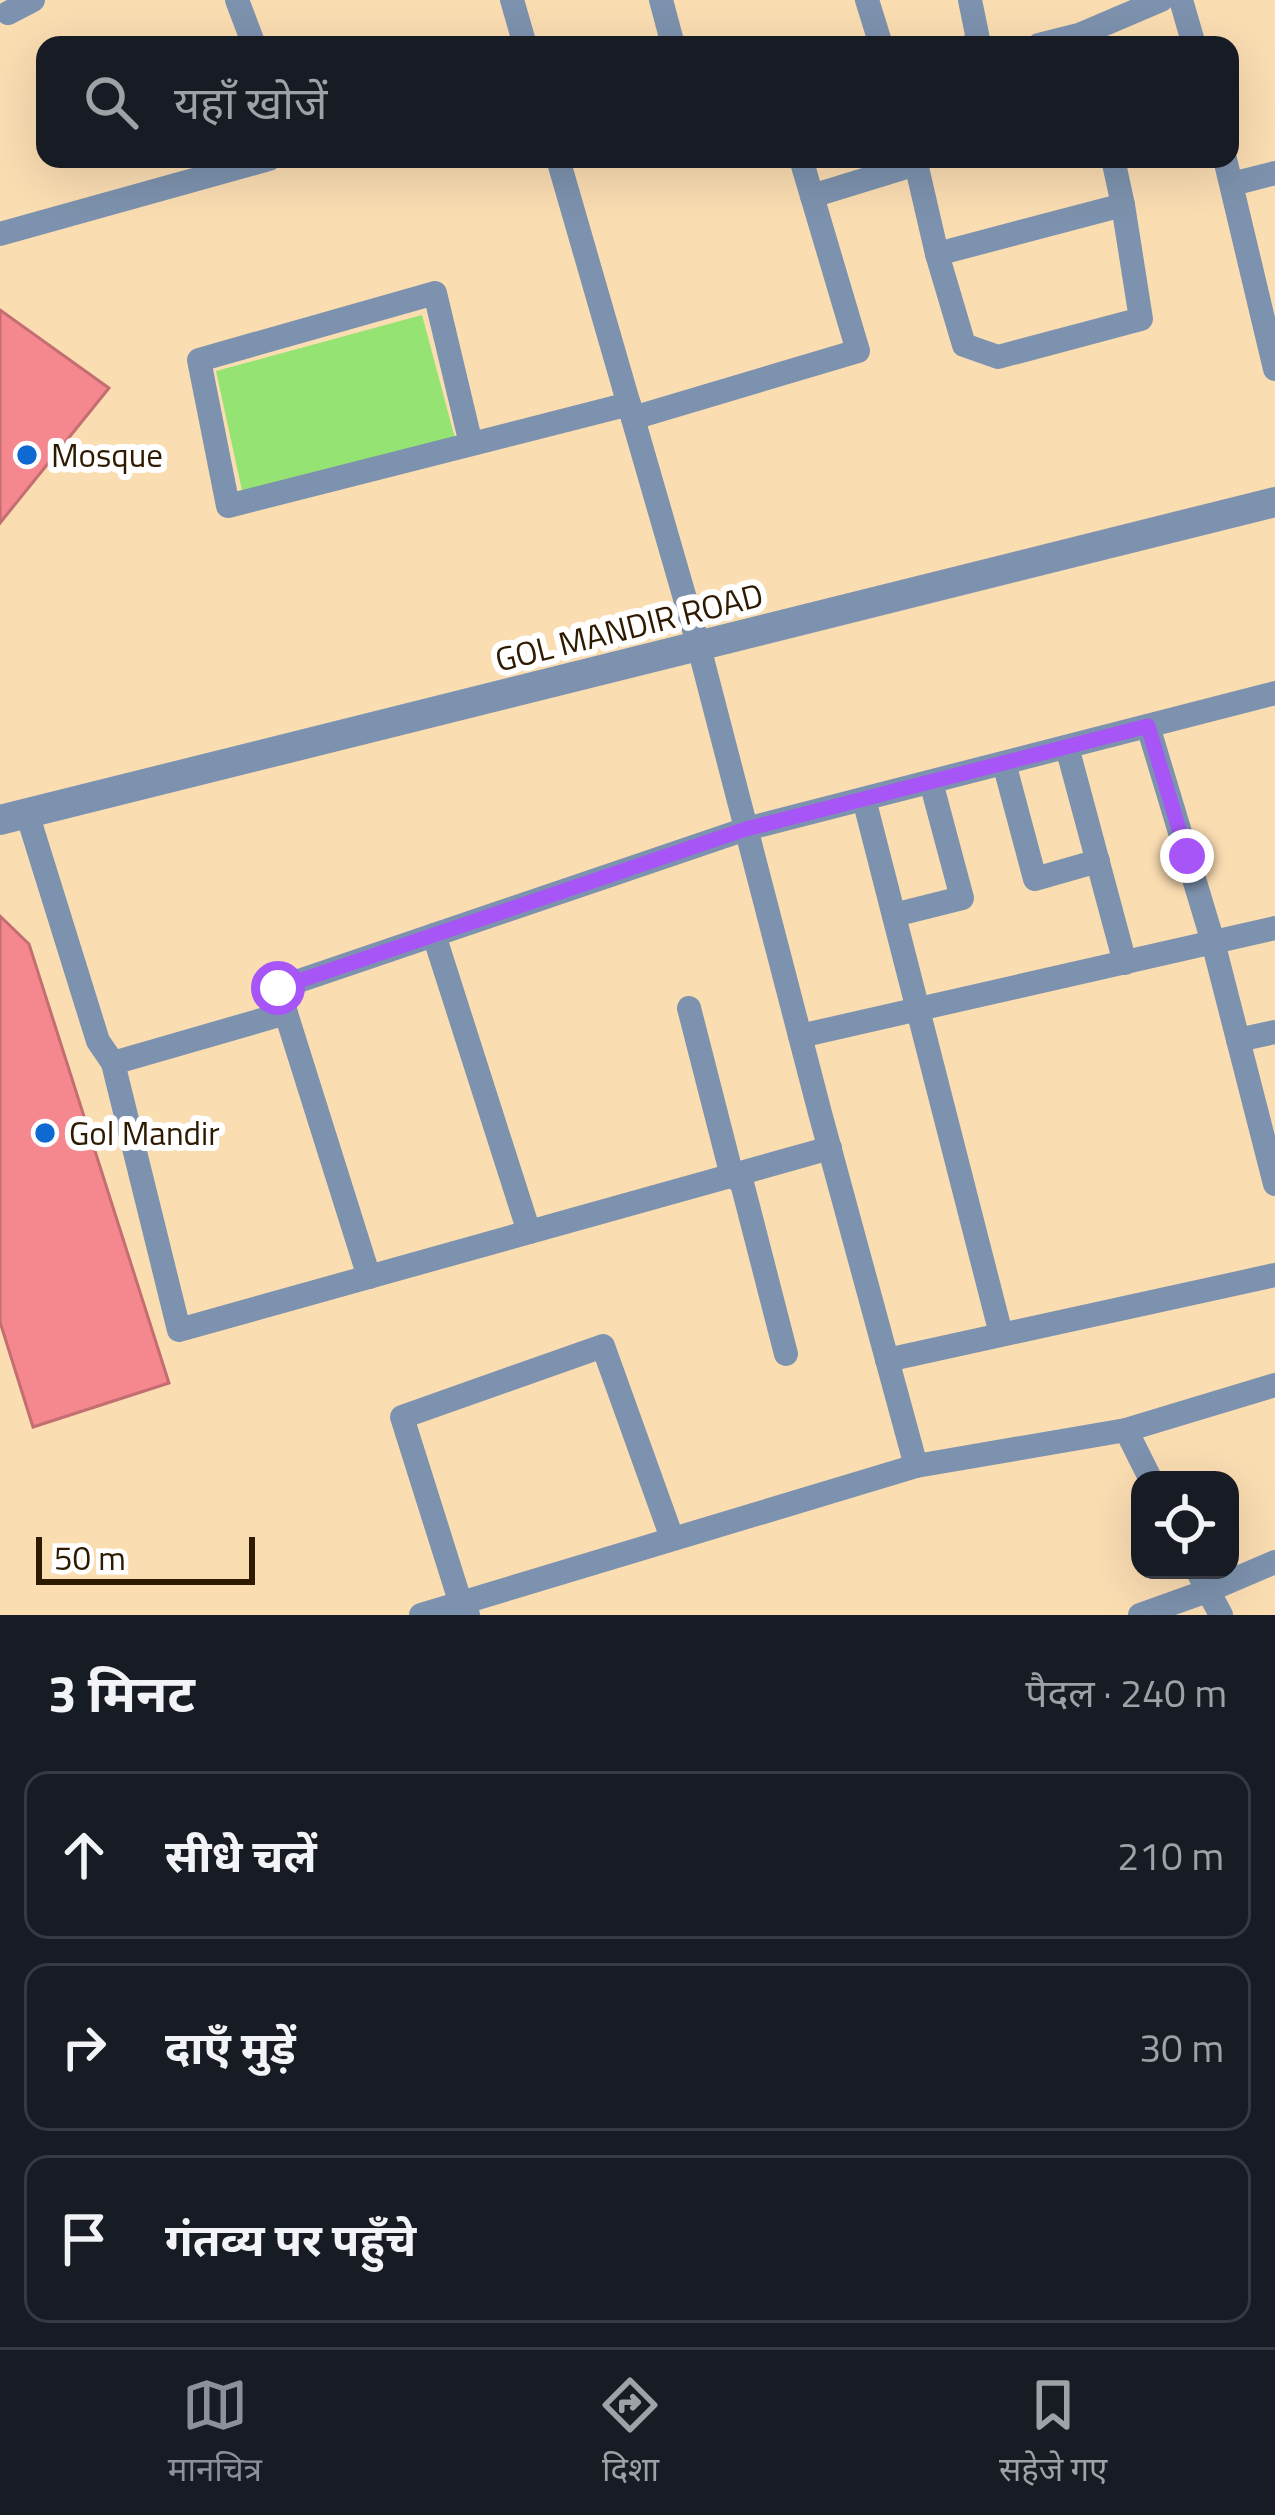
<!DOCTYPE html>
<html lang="hi">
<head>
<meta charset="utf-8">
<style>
  body { margin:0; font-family:"Titillium Web","Noto Sans Devanagari",sans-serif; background:#20242c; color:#f1f3f6 }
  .controls { position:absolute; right:36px; bottom:36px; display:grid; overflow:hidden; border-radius:24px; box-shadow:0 12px 48px #0002 }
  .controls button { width:108px; height:108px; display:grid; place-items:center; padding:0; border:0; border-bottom:3px solid #363941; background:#171b24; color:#f1f3f6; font:60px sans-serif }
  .scale { position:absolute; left:36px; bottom:30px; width:219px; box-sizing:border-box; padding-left:12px; border:6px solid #2d1a00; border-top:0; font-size:33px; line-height:42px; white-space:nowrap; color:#2d1a00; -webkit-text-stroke:9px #fff; paint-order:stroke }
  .stop { position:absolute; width:36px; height:36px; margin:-27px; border:9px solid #a855f7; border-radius:50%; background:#fff }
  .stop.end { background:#a855f7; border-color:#fff; box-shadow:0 3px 12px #0008 }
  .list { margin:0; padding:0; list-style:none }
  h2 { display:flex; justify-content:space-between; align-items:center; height:156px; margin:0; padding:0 48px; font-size:51px }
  h2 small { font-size:39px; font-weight:400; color:#9ea1a6 }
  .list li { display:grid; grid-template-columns:78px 1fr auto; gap:36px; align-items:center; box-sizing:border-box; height:168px; margin:0 24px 24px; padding:0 24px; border:3px solid #363941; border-radius:24px }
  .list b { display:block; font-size:45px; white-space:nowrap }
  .list em { font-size:39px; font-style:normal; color:#9ea1a6 }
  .icon { flex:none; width:66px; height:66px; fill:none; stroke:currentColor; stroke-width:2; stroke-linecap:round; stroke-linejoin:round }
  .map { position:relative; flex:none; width:1275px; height:1615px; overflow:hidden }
  .search { position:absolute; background:#171b24; box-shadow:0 12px 48px #0002; left:36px; right:36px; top:36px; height:132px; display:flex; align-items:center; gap:30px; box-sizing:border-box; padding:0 42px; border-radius:24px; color:#9ea1a6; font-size:45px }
  .sheet { height:732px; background:#171b24 }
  nav { display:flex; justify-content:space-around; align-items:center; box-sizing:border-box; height:168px; border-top:3px solid #363941; background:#171b24; font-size:33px; color:#9ea1a6 }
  nav a { display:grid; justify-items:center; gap:6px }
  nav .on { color:#8c9099 }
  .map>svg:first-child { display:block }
  .green { fill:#95e372 }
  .building { fill:#f5878e; stroke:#c36e73; stroke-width:3 }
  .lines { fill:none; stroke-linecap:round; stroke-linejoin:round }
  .minor { stroke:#7d92ae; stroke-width:24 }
  .tertiary { stroke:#7d92ae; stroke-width:30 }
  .route { stroke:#a855f7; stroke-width:15 }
  .poi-dot { fill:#0f69d2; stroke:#fff; stroke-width:4.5 }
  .labels { text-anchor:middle; stroke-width:12; stroke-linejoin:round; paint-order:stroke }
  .poi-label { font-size:33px; fill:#2d1a00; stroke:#fff; text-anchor:start }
  .street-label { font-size:33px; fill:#2d1a00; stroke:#fff }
</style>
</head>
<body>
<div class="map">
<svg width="1275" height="1615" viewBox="0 0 1275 1615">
  <rect width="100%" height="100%" fill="#fbddb2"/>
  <path class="green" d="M422,315L456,442L243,495L216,371Z"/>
  <g class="building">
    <path d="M0,310L109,388L0,523Z"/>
    <path d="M0,916L29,944L169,1383L33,1427L0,1322Z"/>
  </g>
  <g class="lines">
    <g class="minor">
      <path d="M237,0L254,45"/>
      <path d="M512,0L525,45"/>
      <path d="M661,0L673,45"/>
      <path d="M867,0L881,45"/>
      <path d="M970,0L979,44L972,45"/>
      <path d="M1181,0L1194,45"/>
      <path d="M8,13L33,0"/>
      <path d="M1039,45L1079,35L1161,0"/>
      <path d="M558,159L699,647L820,1113L916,1466"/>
      <path d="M915,159L937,254L1123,205L1113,159"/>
      <path d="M1225,159L1275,369"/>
      <path d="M1232,184L1275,173"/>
      <path d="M812,196L916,164"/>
      <path d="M0,234L269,159"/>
      <path d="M937,254L964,345L998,357L1141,319L1123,205"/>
      <path d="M633,418L858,351L801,159"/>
      <path d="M471,444L435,293L199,360L228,506L629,404"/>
      <path d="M1148,726L1213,942L1275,1184"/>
      <path d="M1067,747L1125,963"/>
      <path d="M1004,763L1035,879L1098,861"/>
      <path d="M864,799L1001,1334"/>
      <path d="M27,813L98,1041L113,1063L179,1330L830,1148"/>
      <path d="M894,915L962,898L931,782"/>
      <path d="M434,935L529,1232"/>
      <path d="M689,1008L732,1176L742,1183L786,1354"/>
      <path d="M800,1036L1275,928"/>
      <path d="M1238,1040L1275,1032"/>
      <path d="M113,1063L286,1013"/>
      <path d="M369,1277L278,988L746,829L1275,693"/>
      <path d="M887,1360L1275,1275"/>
      <path d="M1126,1430L1151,1480"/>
      <path d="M1197,1570L1221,1615"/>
      <path d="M421,1615L916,1466L1126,1430L1275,1385"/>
      <path d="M468,1615L460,1601L402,1417L603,1346L672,1538"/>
      <path d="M1140,1615L1207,1591L1275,1562"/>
    </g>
    <path class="tertiary" d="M0,820L1275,502"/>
  </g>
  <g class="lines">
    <path class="route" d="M278,988L746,829L1148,726L1187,856"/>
  </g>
  <g class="poi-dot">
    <circle cx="27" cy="455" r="12"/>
    <circle cx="45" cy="1133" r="12"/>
  </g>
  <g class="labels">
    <g class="poi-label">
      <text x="51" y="467">Mosque</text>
      <text x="69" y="1145">Gol Mandir</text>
    </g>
    <g class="street-label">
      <text transform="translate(629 627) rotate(-14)" y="12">GOL MANDIR ROAD</text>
    </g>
  </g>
</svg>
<div class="controls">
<button><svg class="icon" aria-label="locate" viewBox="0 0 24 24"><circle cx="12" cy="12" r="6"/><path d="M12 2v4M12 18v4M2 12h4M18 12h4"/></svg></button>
</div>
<div class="scale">50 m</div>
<div class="stop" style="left:278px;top:988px"></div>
<div class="stop end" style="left:1187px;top:856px"></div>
<div class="search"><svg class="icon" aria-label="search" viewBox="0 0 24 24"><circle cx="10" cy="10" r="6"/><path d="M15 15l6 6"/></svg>यहाँ खोजें</div>
</div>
<section class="sheet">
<h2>3 मिनट<small>पैदल · 240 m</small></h2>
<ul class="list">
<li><svg class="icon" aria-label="ahead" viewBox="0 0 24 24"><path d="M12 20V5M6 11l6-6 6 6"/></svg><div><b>सीधे चलें</b></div><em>210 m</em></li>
<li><svg class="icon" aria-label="right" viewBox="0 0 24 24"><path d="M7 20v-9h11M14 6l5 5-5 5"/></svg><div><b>दाएँ मुड़ें</b></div><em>30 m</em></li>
<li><svg class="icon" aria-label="arrive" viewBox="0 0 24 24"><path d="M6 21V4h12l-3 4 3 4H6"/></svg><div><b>गंतव्य पर पहुँचे</b></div></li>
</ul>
</section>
<nav>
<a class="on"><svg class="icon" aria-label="map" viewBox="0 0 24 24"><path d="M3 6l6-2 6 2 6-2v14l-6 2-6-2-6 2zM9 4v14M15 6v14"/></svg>मानचित्र</a>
<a><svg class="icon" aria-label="directions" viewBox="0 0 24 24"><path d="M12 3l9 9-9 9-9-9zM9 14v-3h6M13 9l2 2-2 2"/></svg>दिशा</a>
<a><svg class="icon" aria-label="saved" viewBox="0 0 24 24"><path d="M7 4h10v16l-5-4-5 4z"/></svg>सहेजे गए</a>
</nav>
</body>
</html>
